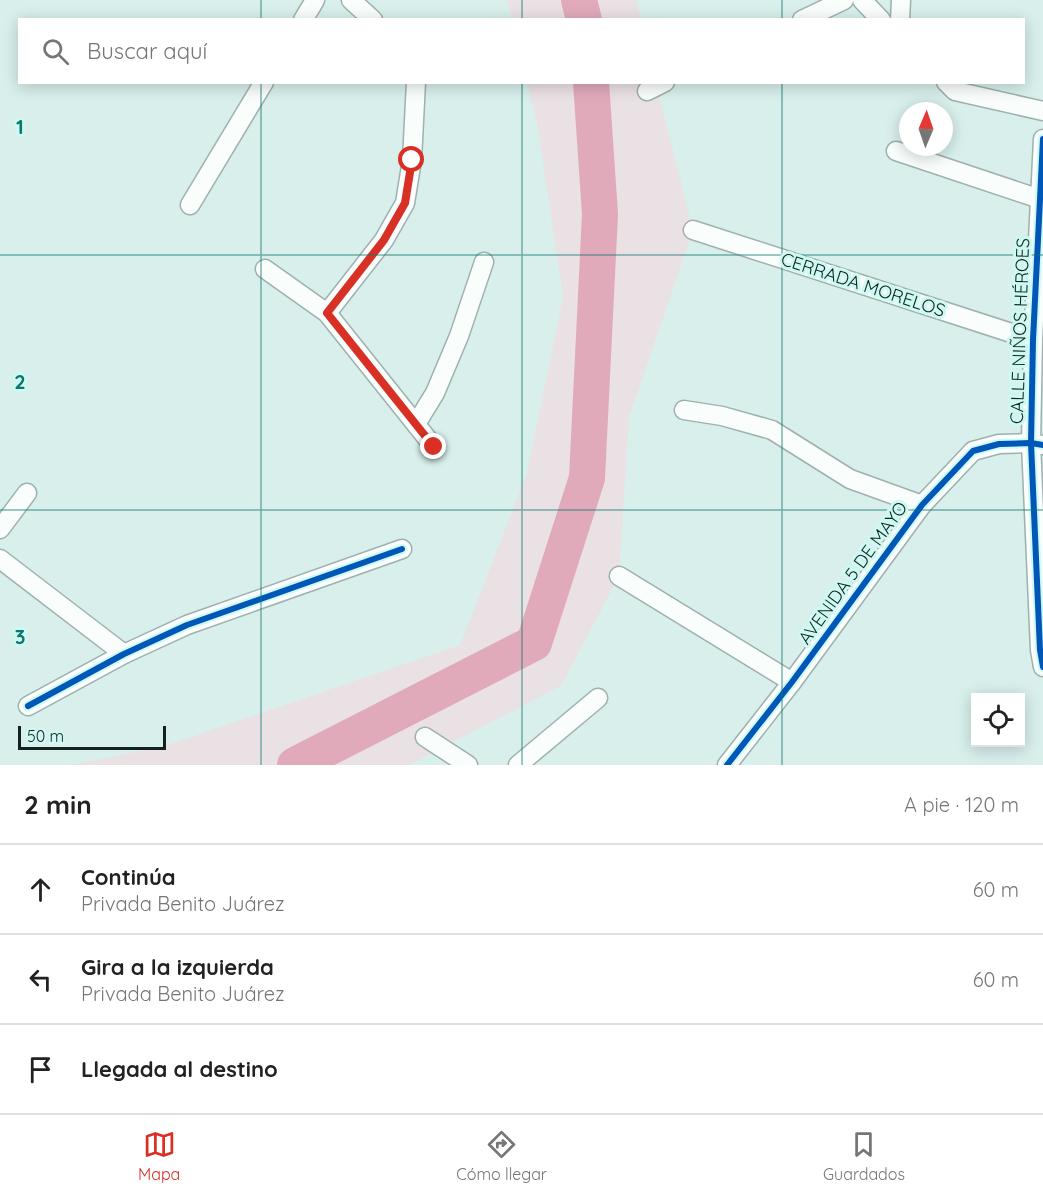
<!DOCTYPE html>
<html lang="es">
<head>
<meta charset="utf-8">
<style>
  body { margin:0; font-family:Quicksand,sans-serif; background:#f2f2f2; color:#222 }
  .controls { position:absolute; right:18px; bottom:18px; display:grid; overflow:hidden; border-radius:0px; box-shadow:0 3px 15px #0003 }
  .controls button { width:54px; height:54px; display:grid; place-items:center; padding:0; border:0; border-bottom:2px solid #e0e0e0; background:#fff; color:#222; font:30px sans-serif }
  .compass { position:absolute; left:899px; top:102px; width:54px; height:54px; border-radius:50%; background:#fff; box-shadow:0 3px 15px #0003; rotate:2deg }
  .scale { position:absolute; left:18px; bottom:15px; width:148px; box-sizing:border-box; padding-left:6px; border:3px solid #112220; border-top:0; font-size:16px; line-height:21px; white-space:nowrap; color:#112220; -webkit-text-stroke:4px #cef9f3; paint-order:stroke }
  .stop { position:absolute; width:18px; height:18px; margin:-14px; border:4px solid #d93025; border-radius:50%; background:#fff }
  .stop.end { background:#d93025; border-color:#fff; box-shadow:0 2px 6px #0008 }
  .list { margin:0; padding:0; list-style:none }
  h2 { display:flex; justify-content:space-between; align-items:center; height:78px; margin:0; padding:0 24px; font-size:26px }
  h2 small { font-size:20px; font-weight:400; color:#767676 }
  .list li { display:grid; grid-template-columns:39px 1fr auto; gap:18px; align-items:center; box-sizing:border-box; height:90px; padding:0 24px; border-top:2px solid #e0e0e0 }
  .list b { display:block; font-size:22px; white-space:nowrap }
  .list p { margin:0; font-size:20px; white-space:nowrap; color:#767676 }
  .list em { font-size:20px; font-style:normal; color:#767676 }
  .icon { flex:none; width:33px; height:33px; fill:none; stroke:currentColor; stroke-width:2; stroke-linecap:round; stroke-linejoin:round }
  .map { position:relative; flex:none; width:1043px; height:765px; overflow:hidden }
  .search { position:absolute; background:#fff; box-shadow:0 3px 15px #0003; left:18px; right:18px; top:18px; height:66px; display:flex; align-items:center; gap:15px; box-sizing:border-box; padding:0 21px; border-radius:0px; color:#767676; font-size:22px }
  .sheet { height:348px; background:#fff }
  nav { display:flex; justify-content:space-around; align-items:center; box-sizing:border-box; height:84px; border-top:2px solid #e0e0e0; background:#fff; font-size:16px; color:#767676 }
  nav a { display:grid; justify-items:center; gap:3px }
  nav .on { color:#d93025 }
  .map>svg:first-child { display:block }
  .green { fill:#eae1e5 }
  .lines { fill:none; stroke-linecap:round; stroke-linejoin:round }
  .river { stroke:#e0aabb; stroke-width:36 }
  .minor-casing { stroke:#9eb1ae; stroke-width:21 }
  .minor { stroke:#f9fdfc; stroke-width:18 }
  .cycleway-casing { stroke:#cef9f3; stroke-width:10 }
  .cycleway { stroke:#0057b8; stroke-width:6 }
  .route { stroke:#d93025; stroke-width:8 }
  .grid { fill:none; stroke:#0f766e; stroke-width:1.5; stroke-opacity:0.55 }
  .labels { text-anchor:middle; stroke-width:6; stroke-linejoin:round; paint-order:stroke }
  .street-label { font-size:18px; fill:#112220; stroke:#cef9f3 }
  .grid-label { font-size:20px; text-anchor:middle; font-weight:bold; fill:#0f766e; stroke:#cef9f3; stroke-width:6; stroke-linejoin:round; paint-order:stroke }
</style>
</head>
<body>
<div class="map">
<svg width="1043" height="765" viewBox="0 0 1043 765">
  <rect width="100%" height="100%" fill="#d8efec"/>
  <g class="green">
    <path d="M507,0H636L641,19H512Z"/>
    <path d="M527,83H656L693,230L629,418L619,576L561,686L409,765H73L168,745L460,645L527,473L563,297L537,122Z"/>
  </g>
  <g class="lines">
    <g class="river">
      <path d="M579,0L584,20"/>
      <path d="M295,765L534,643L587,478L600,214L591,82"/>
    </g>
    <defs>
      <g id="minor">
        <path d="M351,0L373,20"/>
        <path d="M862,0L881,20"/>
        <path d="M303,20L315,0"/>
        <path d="M802,20L844,0"/>
        <path d="M900,20L901,0"/>
        <path d="M946,82L955,91L1043,111"/>
        <path d="M647,91L665,82"/>
        <path d="M1043,139L1033,340L1031,443L1040,650L1043,667"/>
        <path d="M896,151L1040,199"/>
        <path d="M190,205L264,82"/>
        <path d="M693,230L1033,340"/>
        <path d="M265,269L327,313L434,447"/>
        <path d="M327,313L384,240L405,203L412,160L416,82"/>
        <path d="M684,410L722,416L772,430L850,479L922,505"/>
        <path d="M416,424L435,393L459,336L484,262"/>
        <path d="M0,529L27,493"/>
        <path d="M0,559L124,654"/>
        <path d="M619,576L792,682"/>
        <path d="M28,706L124,654L187,625L402,549"/>
        <path d="M425,737L468,765"/>
        <path d="M518,765L598,698"/>
        <path d="M727,765L792,682L922,505L973,451L999,444L1031,443L1042,445"/>
      </g>
    </defs>
    <use href="#minor" class="minor-casing"/>
    <use href="#minor" class="minor"/>
    <defs>
      <g id="cycleway">
        <path d="M1043,139L1033,340L1031,443L1040,650L1043,667"/>
        <path d="M28,706L124,654L187,625L402,549"/>
        <path d="M727,765L792,682L922,505L973,451L999,444L1031,443L1043,445"/>
      </g>
    </defs>
    <use href="#cycleway" class="cycleway-casing"/>
    <use href="#cycleway" class="cycleway"/>
  </g>
  <g class="lines">
    <path class="route" d="M412,160L405,203L384,240L327,313L434,447"/>
  </g>
  <path class="grid" d="M261,0V20M522,0V20M782,0V20M261,82V765M522,82V765M782,82V765M0,255H1043M0,510H1043"/>
  <g class="labels">
    <g class="street-label">
      <text transform="translate(863 285) rotate(18)" y="6">CERRADA MORELOS</text>
      <text transform="translate(1020 331) rotate(-88)" y="6">CALLE NIÑOS HÉROES</text>
      <text transform="translate(853 573) rotate(-54)" y="6">AVENIDA 5 DE MAYO</text>
    </g>
  </g>
  <g class="grid-label">
    <text x="20" y="134">1</text>
    <text x="20" y="389">2</text>
    <text x="20" y="644">3</text>
  </g>
</svg>
<div class="controls">
<button><svg class="icon" aria-label="locate" viewBox="0 0 24 24"><circle cx="12" cy="12" r="6"/><path d="M12 2v4M12 18v4M2 12h4M18 12h4"/></svg></button>
</div>
<svg class="compass" viewBox="-18 -18 36 36"><path d="M0-13l5 13h-10z" fill="#e53935"/><path d="M0 13l5-13h-10z" fill="#767676"/></svg>
<div class="scale">50 m</div>
<div class="stop" style="left:412px;top:160px"></div>
<div class="stop end" style="left:434px;top:447px"></div>
<div class="search"><svg class="icon" aria-label="search" viewBox="0 0 24 24"><circle cx="10" cy="10" r="6"/><path d="M15 15l6 6"/></svg>Buscar aquí</div>
</div>
<section class="sheet">
<h2>2 min<small>A pie · 120 m</small></h2>
<ul class="list">
<li><svg class="icon" aria-label="ahead" viewBox="0 0 24 24"><path d="M12 20V5M6 11l6-6 6 6"/></svg><div><b>Continúa</b><p>Privada Benito Juárez</p></div><em>60 m</em></li>
<li><svg class="icon" aria-label="left" viewBox="0 0 24 24"><path d="M17 20v-9H6M10 6l-5 5 5 5"/></svg><div><b>Gira a la izquierda</b><p>Privada Benito Juárez</p></div><em>60 m</em></li>
<li><svg class="icon" aria-label="arrive" viewBox="0 0 24 24"><path d="M6 21V4h12l-3 4 3 4H6"/></svg><div><b>Llegada al destino</b></div></li>
</ul>
</section>
<nav>
<a class="on"><svg class="icon" aria-label="map" viewBox="0 0 24 24"><path d="M3 6l6-2 6 2 6-2v14l-6 2-6-2-6 2zM9 4v14M15 6v14"/></svg>Mapa</a>
<a><svg class="icon" aria-label="directions" viewBox="0 0 24 24"><path d="M12 3l9 9-9 9-9-9zM9 14v-3h6M13 9l2 2-2 2"/></svg>Cómo llegar</a>
<a><svg class="icon" aria-label="saved" viewBox="0 0 24 24"><path d="M7 4h10v16l-5-4-5 4z"/></svg>Guardados</a>
</nav>
</body>
</html>
